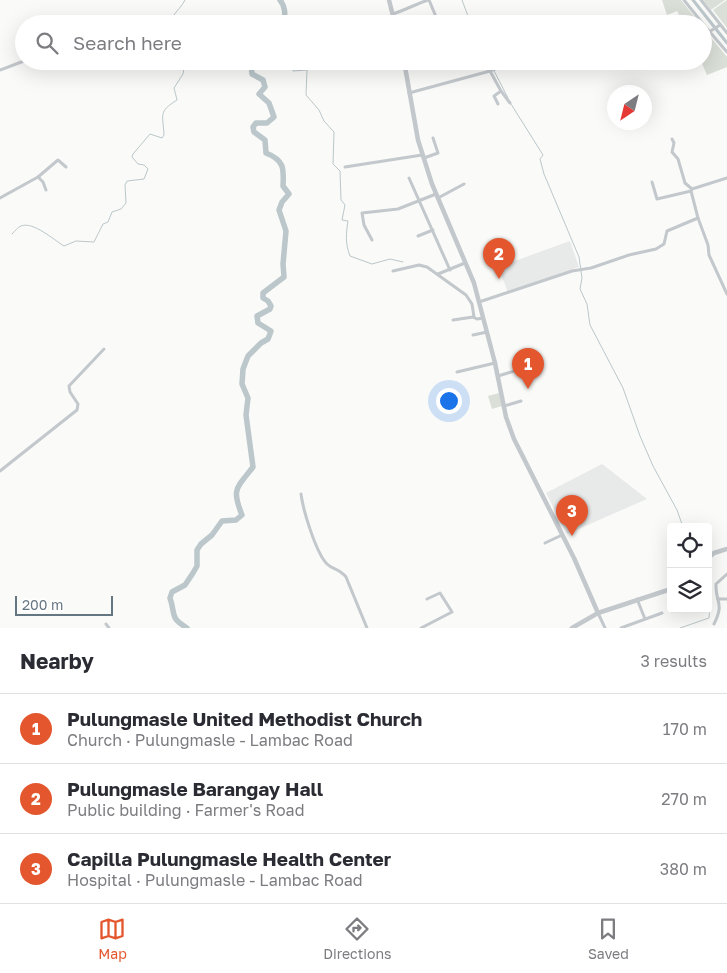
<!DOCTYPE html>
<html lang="en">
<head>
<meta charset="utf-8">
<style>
  body { margin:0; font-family:"Golos Text",sans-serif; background:#f2f2f3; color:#2b2b33 }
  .controls { position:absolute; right:15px; bottom:15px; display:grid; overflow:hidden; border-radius:5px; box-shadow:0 5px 20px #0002 }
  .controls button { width:45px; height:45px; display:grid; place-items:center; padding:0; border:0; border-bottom:1px solid #e1e1e2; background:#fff; color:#2b2b33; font:25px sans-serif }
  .compass { position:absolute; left:607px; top:85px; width:45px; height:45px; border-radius:50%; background:#fff; box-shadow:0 5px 20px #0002; rotate:215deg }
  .scale { position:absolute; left:15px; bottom:12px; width:98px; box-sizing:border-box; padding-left:5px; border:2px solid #657683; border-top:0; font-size:14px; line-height:18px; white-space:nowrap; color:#657683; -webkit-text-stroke:4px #fff; paint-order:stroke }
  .you { position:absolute; left:448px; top:400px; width:18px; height:18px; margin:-12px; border:4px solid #fff; border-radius:50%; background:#1a73e8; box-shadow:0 0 0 8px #1a73e833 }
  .badge { display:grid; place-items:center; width:32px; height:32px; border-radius:50%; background:#e4572e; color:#fff; font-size:16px; font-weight:700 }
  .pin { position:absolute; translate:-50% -41px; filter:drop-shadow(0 1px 2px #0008) }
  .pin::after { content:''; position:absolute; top:26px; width:18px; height:15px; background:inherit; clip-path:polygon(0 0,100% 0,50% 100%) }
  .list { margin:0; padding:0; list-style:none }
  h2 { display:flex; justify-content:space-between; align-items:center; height:65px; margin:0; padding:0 20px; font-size:21px }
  h2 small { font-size:16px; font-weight:400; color:#7c7c81 }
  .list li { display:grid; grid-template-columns:32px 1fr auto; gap:15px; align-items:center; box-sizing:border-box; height:70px; padding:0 20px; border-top:1px solid #e1e1e2 }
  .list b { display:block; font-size:19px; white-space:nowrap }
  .list p { margin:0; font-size:16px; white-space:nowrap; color:#7c7c81 }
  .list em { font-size:16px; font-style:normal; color:#7c7c81 }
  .icon { flex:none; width:28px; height:28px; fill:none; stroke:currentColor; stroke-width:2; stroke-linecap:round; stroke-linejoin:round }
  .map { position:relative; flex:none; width:727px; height:628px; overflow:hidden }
  .search { position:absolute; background:#fff; box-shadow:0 5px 20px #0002; left:15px; right:15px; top:15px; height:55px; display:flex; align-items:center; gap:12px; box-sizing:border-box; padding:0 18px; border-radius:28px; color:#7c7c81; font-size:19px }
  .sheet { height:275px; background:#fff }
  nav { display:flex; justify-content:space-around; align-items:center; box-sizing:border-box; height:70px; border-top:1px solid #e1e1e2; background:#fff; font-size:14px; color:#7c7c81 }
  nav a { display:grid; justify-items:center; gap:2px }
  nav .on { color:#e4572e }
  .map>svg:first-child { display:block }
  .built { fill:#e8e9e9 }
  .green { fill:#dadfd7 }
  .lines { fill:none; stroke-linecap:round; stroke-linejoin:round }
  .stream { stroke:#bbc7cb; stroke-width:1 }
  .canal { stroke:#bbc7cb; stroke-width:3 }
  .river { stroke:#bbc7cb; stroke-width:5.5 }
  .minor { stroke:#c3c8cc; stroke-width:3 }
  .tertiary { stroke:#c3c8cc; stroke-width:4.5 }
</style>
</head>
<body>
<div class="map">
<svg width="727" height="628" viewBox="0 0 727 628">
  <rect width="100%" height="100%" fill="#fafaf8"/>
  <g class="built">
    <path d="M570,241L579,267L508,292L498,267Z"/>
    <path d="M602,464L647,499L567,534L546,493Z"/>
  </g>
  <g class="green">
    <path d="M662,0H681L700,24H684L677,11L667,15Z"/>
    <path d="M703,0H725L711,10Z"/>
    <path d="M727,0V28L713,10Z"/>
    <path d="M703,28L727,57V67L707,75L701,61H703Z"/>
    <path d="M499,393L502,406L492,409L488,396Z"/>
  </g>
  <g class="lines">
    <g class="stream">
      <path d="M462,0L471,24"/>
      <path d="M170,24C174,11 180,10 185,0"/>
      <path d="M293,61V71L307,70L306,95L319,110L324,121L334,132L333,164L340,171L341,200L345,205L342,220L348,221C346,234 345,243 350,256L372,264L390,259L403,262"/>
      <path d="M489,61L508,98"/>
      <path d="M511,104L543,155L540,159L544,174L579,257L582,278L580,289L587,304L590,325L623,388L640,436L653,466L677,510L683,527"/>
      <path d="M12,234C15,231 18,227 21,226C33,221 54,240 64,246L76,241L94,242L103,224L108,222L112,212L121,209L126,203L125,185L127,181L144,179L148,169L144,165L138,164L132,157L133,154L150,134L162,138L164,135C163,114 158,112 177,100L174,88L183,74L184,68L180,64L167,61"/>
      <path d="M680,628L709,618L710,604L708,600"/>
    </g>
    <path class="canal" d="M693,0L727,43"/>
    <g class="river">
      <path d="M280,0C286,7 285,15 284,24"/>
      <path d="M187,628C169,617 176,615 170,598L172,592L185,585L193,573L197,566V550L201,544L212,535L222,521L236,520L242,515C231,488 237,488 253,467L246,415L248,398L242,384L243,369L248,356L261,343L268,339L271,331L258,323L257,316L270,309L271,306L268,301L263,298V293L284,277L283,264L286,231L279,210L282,202L289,194L283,186C284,168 284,160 266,153L265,140L254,132L253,127L256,123H267L274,117L269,103L259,94L265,87L263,80L252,74L251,65L254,61"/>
    </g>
    <g class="minor">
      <path d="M429,0L439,24"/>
      <path d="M684,0L703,24"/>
      <path d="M701,0L727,33"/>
      <path d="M393,14C405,10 416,4 428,0"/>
      <path d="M703,24L727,52"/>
      <path d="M709,32L720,25"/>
      <path d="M365,61L370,63L377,61"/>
      <path d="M345,63L348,61"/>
      <path d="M361,66L365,62"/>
      <path d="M0,70L24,61"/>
      <path d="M490,71L510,63"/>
      <path d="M501,91L510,103"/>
      <path d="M409,93L490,71L501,91L494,96L498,104"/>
      <path d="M672,139L674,143L672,152L678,159L685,183L692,189"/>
      <path d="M424,158L438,153L433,138"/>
      <path d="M345,167L422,155"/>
      <path d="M38,177L43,182L46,190"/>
      <path d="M409,178L450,270"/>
      <path d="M727,178L692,189L691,191L698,218L708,245L709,255L727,294"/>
      <path d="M652,182L657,199L691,191"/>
      <path d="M0,198L38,177L58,160L66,167"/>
      <path d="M438,198L464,184"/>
      <path d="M418,236L433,230"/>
      <path d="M372,240L364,225L362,213L398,209L436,194"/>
      <path d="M393,271L419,265L427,267L466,295L472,304L474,317"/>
      <path d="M438,274L465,263"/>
      <path d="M479,302L572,271L591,268L629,255L656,249L664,244L667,231L698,218"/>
      <path d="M453,320L473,317L477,319L483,318"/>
      <path d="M473,335L487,332"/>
      <path d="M457,372L495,363"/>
      <path d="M498,376L528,367"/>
      <path d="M504,406L521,401"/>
      <path d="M0,471L77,410L78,404L70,392L69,386L104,349"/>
      <path d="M301,494C303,510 316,553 327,564C333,570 339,568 346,577L367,628"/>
      <path d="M545,543L562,535"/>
      <path d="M637,599L645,619"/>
      <path d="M718,599H727"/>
      <path d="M598,613L605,628"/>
      <path d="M106,624L109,628"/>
      <path d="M714,624C725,602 715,603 716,584L727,574"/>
      <path d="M421,628L452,612L440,593L427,599"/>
      <path d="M621,628L662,613"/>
    </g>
    <g class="tertiary">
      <path d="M389,0L395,24"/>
      <path d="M404,61L418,140L432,184L474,283L495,363L506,417L514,439L574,558L598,613"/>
      <path d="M708,558L714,553L727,549"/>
      <path d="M572,628L598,613L671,589"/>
    </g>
  </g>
</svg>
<div class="controls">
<button><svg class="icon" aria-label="locate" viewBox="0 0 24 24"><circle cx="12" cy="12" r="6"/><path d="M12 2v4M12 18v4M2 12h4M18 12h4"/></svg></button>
<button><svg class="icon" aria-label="layers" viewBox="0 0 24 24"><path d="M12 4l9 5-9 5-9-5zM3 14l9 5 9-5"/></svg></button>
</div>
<svg class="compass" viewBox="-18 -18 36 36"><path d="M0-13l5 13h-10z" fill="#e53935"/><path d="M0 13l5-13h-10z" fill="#7c7c81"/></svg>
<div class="scale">200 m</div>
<div class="you"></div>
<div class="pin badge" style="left:528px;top:389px">1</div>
<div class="pin badge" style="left:499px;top:279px">2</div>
<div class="pin badge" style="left:572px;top:536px">3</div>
<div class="search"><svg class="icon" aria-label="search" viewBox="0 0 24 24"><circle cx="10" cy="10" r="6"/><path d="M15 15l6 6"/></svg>Search here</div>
</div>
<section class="sheet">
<h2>Nearby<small>3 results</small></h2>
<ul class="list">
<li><span class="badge">1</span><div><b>Pulungmasle United Methodist Church</b><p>Church · Pulungmasle - Lambac Road</p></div><em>170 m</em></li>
<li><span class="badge">2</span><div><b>Pulungmasle Barangay Hall</b><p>Public building · Farmer's Road</p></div><em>270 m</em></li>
<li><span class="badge">3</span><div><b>Capilla Pulungmasle Health Center</b><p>Hospital · Pulungmasle - Lambac Road</p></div><em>380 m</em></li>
</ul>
</section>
<nav>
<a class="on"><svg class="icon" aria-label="map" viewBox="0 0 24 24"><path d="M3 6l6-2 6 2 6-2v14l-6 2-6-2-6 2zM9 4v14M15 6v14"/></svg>Map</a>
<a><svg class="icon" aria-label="directions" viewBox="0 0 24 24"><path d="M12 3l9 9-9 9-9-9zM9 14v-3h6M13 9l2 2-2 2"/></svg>Directions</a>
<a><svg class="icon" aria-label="saved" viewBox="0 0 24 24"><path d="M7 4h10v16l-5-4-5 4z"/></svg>Saved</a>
</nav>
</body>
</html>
